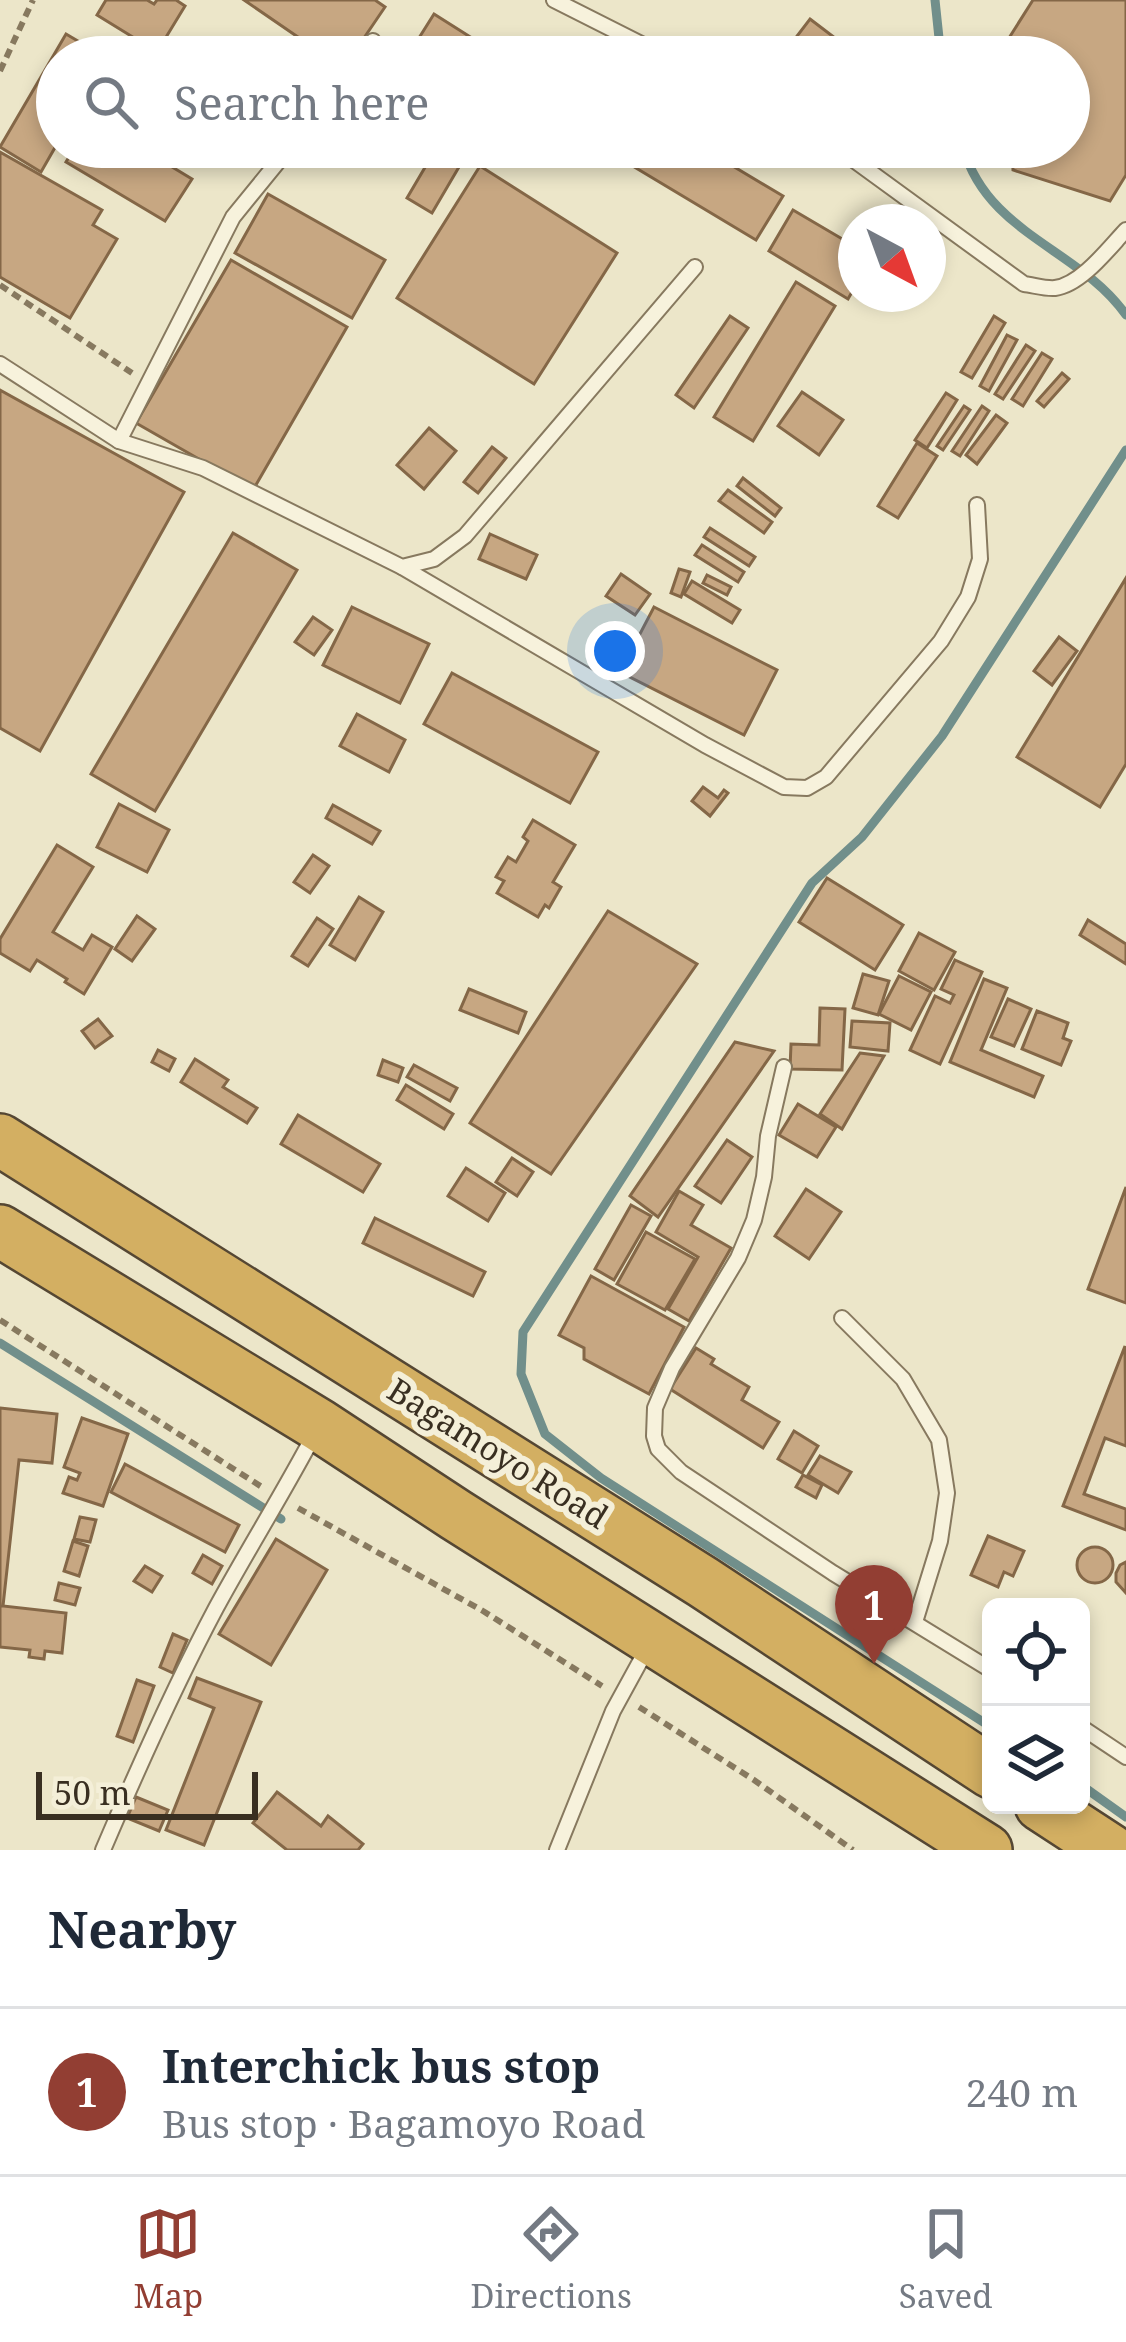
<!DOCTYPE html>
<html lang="en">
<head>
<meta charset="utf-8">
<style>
  body { margin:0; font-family:"Noto Serif",serif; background:#f6f6f7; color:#1f2937 }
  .controls { position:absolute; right:36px; bottom:36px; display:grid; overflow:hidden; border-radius:18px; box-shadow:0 6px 18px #0003 }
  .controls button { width:108px; height:108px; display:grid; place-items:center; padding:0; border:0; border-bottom:3px solid #e0e1e3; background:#fff; color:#1f2937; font:60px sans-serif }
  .compass { position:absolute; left:838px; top:204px; width:108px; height:108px; border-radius:50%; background:#fff; box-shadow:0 6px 18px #0003; rotate:139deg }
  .scale { position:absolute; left:36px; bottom:30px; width:222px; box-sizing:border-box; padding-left:12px; border:6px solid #392f21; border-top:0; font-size:33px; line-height:42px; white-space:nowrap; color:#392f21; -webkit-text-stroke:9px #f4efd8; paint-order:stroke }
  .you { position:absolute; left:615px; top:651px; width:42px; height:42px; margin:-30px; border:9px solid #fff; border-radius:50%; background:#1a73e8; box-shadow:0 0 0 18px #1a73e833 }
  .badge { display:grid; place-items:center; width:78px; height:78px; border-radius:50%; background:#923e33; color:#fff; font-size:39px; font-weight:700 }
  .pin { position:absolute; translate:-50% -99px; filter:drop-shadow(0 3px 6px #0008) }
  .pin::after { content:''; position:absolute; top:63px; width:42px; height:36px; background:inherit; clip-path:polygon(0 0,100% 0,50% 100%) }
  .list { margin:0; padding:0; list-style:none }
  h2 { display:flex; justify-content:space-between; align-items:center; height:156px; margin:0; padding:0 48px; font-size:51px }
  h2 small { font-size:39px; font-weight:400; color:#747a83 }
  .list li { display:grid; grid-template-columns:78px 1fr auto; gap:36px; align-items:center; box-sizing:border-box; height:168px; padding:0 48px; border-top:3px solid #e0e1e3 }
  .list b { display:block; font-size:45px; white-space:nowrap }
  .list p { margin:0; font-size:39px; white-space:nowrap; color:#747a83 }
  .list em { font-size:39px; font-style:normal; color:#747a83 }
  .icon { flex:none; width:66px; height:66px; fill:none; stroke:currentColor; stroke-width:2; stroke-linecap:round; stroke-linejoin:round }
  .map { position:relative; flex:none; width:1126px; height:1850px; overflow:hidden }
  .search { position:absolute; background:#fff; box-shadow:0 6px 18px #0003; left:36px; right:36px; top:36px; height:132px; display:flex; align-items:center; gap:30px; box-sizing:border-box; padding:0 42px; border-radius:66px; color:#747a83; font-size:45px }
  .sheet { height:324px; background:#fff }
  nav { display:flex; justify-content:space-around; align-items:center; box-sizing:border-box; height:168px; border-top:3px solid #e0e1e3; background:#fff; font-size:33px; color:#747a83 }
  nav a { display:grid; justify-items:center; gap:6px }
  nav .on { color:#923e33 }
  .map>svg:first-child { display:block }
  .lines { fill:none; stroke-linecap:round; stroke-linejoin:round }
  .stream { stroke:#718f8b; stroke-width:9 }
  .building { fill:#c7a782; stroke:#846747; stroke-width:3 }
  .lane-casing { stroke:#87795f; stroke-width:18 }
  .highway-casing { stroke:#554733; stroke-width:56 }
  .path { stroke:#87795f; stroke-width:6; stroke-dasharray:9 6; stroke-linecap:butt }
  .lane { stroke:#f7f2dc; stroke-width:14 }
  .highway { stroke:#d3af62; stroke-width:51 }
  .labels { text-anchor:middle; stroke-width:12; stroke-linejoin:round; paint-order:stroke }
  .street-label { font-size:33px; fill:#392f21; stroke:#f4efd8 }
</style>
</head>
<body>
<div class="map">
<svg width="1126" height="1850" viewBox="0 0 1126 1850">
  <rect width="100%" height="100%" fill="#ece6c9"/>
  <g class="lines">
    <g class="stream">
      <path d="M935,0L941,57"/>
      <path d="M963,147C987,234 1080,249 1126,315"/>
      <path d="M0,1343L281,1519"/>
      <path d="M991,1727L601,1478L545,1434L521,1374L523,1332L812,883L862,837L942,736L1126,450"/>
      <path d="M1081,1785L1126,1817"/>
    </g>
  </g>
  <g class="building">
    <path d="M106,0H147L154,4L157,0H176L185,6L157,52L97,15Z"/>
    <path d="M244,0H375L385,7L351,57H327Z"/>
    <path d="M1033,0H1126V175L1110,201L1013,170L1012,147H1069V57H997Z"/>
    <path d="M434,14L494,52L491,57H407Z"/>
    <path d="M810,19L839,41L827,57H781Z"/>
    <path d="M66,34L105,57H57V144L41,172L0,147Z"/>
    <path d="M75,147H139L192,179L165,221L66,162Z"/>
    <path d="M437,147H452L466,155L432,213L407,198Z"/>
    <path d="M601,147H701L783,196L756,240Z"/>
    <path d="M0,152L102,210L93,225L117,239L70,318L0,277Z"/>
    <path d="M480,166L617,253L534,384L397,298Z"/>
    <path d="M268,194L385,260L352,318L235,253Z"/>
    <path d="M793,210L856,247V285L848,299L769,251Z"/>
    <path d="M231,260L347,327L253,490L136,423Z"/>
    <path d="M796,282L835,306L753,441L714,417Z"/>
    <path d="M730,316L748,328L694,408L676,395Z"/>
    <path d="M994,316L1005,323L972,378L961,372Z"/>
    <path d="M1007,335L1017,340L989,391L980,386Z"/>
    <path d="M1026,345L1035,351L1003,399L995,394Z"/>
    <path d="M1042,353L1052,359L1023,406L1012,399Z"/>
    <path d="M1062,373L1069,379L1044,407L1037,401Z"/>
    <path d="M0,390L184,492L40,751L0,728Z"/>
    <path d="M802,392L843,420L819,455L778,426Z"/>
    <path d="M946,393L957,400L927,448L915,440Z"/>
    <path d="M964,406L970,410L943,450L937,446Z"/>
    <path d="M982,406L989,411L960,456L952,451Z"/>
    <path d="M996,415L1007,423L977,464L966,455Z"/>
    <path d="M429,428L456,451L424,489L397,465Z"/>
    <path d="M917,443L937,456L898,518L878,506Z"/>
    <path d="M492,447L506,458L478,493L464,482Z"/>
    <path d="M743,478L781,508L775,516L737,486Z"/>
    <path d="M728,490L772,522L764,533L719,501Z"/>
    <path d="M710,528L755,557L749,566L704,537Z"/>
    <path d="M233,533L297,570L155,811L91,774Z"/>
    <path d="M490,534L537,555L526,579L479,559Z"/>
    <path d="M702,545L744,572L738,582L695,555Z"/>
    <path d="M679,569L690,572L681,597L671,593Z"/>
    <path d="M621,574L650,594L635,615L606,596Z"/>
    <path d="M707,575L731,587L727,595L703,583Z"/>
    <path d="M1126,578V764L1100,807L1017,757Z"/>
    <path d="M692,581L740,610L732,623L684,594Z"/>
    <path d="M352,607L429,644L400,703L323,665Z"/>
    <path d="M654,607L777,670L744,735L620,672Z"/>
    <path d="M313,617L332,630L314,655L295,642Z"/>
    <path d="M1059,637L1077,651L1052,685L1034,671Z"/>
    <path d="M452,673L598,752L570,803L424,724Z"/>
    <path d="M357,714L405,740L389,772L340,746Z"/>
    <path d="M703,787L718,798L724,790L728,793L710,816L692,801Z"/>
    <path d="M119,804L169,830L147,872L97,847Z"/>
    <path d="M333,805L380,831L372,844L326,818Z"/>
    <path d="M533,820L575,845L553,882L561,887L549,908L545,905L538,917L497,893L504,881L496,877L508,857L516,862L528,841L523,837Z"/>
    <path d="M57,845L93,867L53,932L83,950L92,935L112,947L84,994L65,982L67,979L37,960L30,971L0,953V939Z"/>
    <path d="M313,855L329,866L310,893L294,882Z"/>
    <path d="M827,878L903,925L875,970L799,922Z"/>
    <path d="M359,897L383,912L355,960L330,945Z"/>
    <path d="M608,911L697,964L551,1174L470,1123Z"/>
    <path d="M137,916L155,929L132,961L115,949Z"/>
    <path d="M317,918L333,929L308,966L292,956Z"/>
    <path d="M1088,920L1126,944V964L1080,935Z"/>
    <path d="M919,933L955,952L934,990L899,971Z"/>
    <path d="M955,960L982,972L940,1064L910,1050L935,996L950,1003L954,995L941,989Z"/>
    <path d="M863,974L889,981L878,1015L853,1008Z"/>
    <path d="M899,976L931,992L911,1030L879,1014Z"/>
    <path d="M984,979L1007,988L981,1050L1043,1076L1034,1097L950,1062Z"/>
    <path d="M469,989L526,1012L518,1033L460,1010Z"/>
    <path d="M1008,999L1031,1009L1014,1046L991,1037Z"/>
    <path d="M820,1008L845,1009L842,1070L790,1069L791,1044L819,1045Z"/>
    <path d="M1037,1011L1068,1023L1063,1038L1071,1041L1061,1065L1022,1049Z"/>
    <path d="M98,1019L112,1036L95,1048L82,1031Z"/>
    <path d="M852,1021L890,1023L888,1051L850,1047Z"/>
    <path d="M735,1042L774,1051L658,1217L630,1196Z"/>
    <path d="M158,1050L175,1059L169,1071L152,1062Z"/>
    <path d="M860,1053L884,1056L842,1129L820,1114Z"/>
    <path d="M195,1059L228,1080L223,1087L257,1108L247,1123L181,1082Z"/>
    <path d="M383,1060L403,1068L398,1082L378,1075Z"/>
    <path d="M414,1065L457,1088L450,1101L407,1077Z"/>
    <path d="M406,1085L453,1114L444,1129L397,1100Z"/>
    <path d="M798,1104L836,1127L817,1157L779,1135Z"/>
    <path d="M298,1115L380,1164L363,1192L281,1144Z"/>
    <path d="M727,1140L752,1157L721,1203L695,1186Z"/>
    <path d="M512,1158L533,1172L517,1196L496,1182Z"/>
    <path d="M466,1168L505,1193L488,1221L448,1196Z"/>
    <path d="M1126,1187V1303L1088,1289Z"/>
    <path d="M806,1189L841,1212L809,1259L775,1236Z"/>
    <path d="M679,1191L703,1205L691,1225L731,1248L689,1321L668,1309L698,1257L656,1232Z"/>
    <path d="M631,1205L651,1216L614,1280L595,1269Z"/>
    <path d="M375,1218L485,1272L473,1296L363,1243Z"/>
    <path d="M646,1232L695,1259L665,1310L617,1284Z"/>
    <path d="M591,1276L684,1327L649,1394L584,1359V1348L559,1335Z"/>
    <path d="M1125,1346L1126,1446L1105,1438L1084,1494L1126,1509V1530L1063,1506Z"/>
    <path d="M696,1348L714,1359L711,1364L749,1387L742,1400L779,1422L763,1448L670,1389Z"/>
    <path d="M0,1408L57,1414L52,1463L19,1460L3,1606L66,1613L62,1653L45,1651L44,1659L29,1657L30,1650L0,1647Z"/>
    <path d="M82,1418L128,1434L103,1506L63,1493L69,1477L77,1480L80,1473L64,1467Z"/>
    <path d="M794,1431L818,1446L802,1473L778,1459Z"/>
    <path d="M820,1456L851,1472L838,1493L808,1475Z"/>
    <path d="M125,1464L239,1525L225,1552L111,1492Z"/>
    <path d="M803,1475L822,1485L816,1498L796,1487Z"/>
    <path d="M80,1517L96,1520L90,1542L74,1539Z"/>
    <path d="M988,1536L1024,1551L1013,1576L1004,1572L998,1587L971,1575Z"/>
    <path d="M276,1539L327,1570L271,1665L219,1634Z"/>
    <path d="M73,1541L88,1546L79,1576L64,1571Z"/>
    <circle cx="1095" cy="1565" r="18"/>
    <path d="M203,1555L222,1566L212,1584L193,1573Z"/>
    <path d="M1126,1562V1593L1116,1582V1573L1120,1565Z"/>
    <path d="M145,1566L162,1576L152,1592L134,1581Z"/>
    <path d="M59,1583L80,1588L75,1605L55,1600Z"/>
    <path d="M173,1634L187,1640L173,1673L160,1667Z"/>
    <path d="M197,1678L261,1702L204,1845L166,1830L214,1708L189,1698Z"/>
    <path d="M137,1680L154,1686L133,1742L117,1736Z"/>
    <path d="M277,1792L321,1826L328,1816L363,1844L358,1850H287L253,1823Z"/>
    <path d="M136,1797L168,1810L159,1831L127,1818Z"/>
  </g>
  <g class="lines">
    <defs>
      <g id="lane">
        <path d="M554,0L667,57"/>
        <path d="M360,57L373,41"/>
        <path d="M836,147L1024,284C1033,285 1046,289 1055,288C1081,285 1109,248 1126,230"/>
        <path d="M0,364L119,441L203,468L402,567L434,559L465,536L695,267"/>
        <path d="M119,441L233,217L290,147"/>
        <path d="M402,567L705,745L784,787L807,788L826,777L941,641L968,597L980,559L977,505"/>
        <path d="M784,1067L768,1136L764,1177L754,1220L738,1258L672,1368L655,1408L654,1436L658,1449L681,1472L833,1573L991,1670"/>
        <path d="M842,1318L903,1379L939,1440L947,1493L940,1541L915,1622"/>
        <path d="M1081,1727L1126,1757"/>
        <path d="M103,1850C138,1768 174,1687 216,1608C248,1549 284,1492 315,1433"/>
        <path d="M557,1850L613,1711L648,1647"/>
      </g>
      <g id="highway">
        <path d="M0,1140L703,1582L991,1772"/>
        <path d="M0,1231L319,1425L456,1515L986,1850"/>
        <path d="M1041,1805L1110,1850"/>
      </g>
    </defs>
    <use href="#lane" class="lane-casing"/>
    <use href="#highway" class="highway-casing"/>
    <g class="path">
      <path d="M0,71L33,0"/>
      <path d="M0,285L132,373"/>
      <path d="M0,1320L265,1489"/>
      <path d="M298,1508L483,1611L602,1686"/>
      <path d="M639,1707L754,1780L853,1850"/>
    </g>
    <use href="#lane" class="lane"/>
    <use href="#highway" class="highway"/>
  </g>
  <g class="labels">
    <g class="street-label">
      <text transform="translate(498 1453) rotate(32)" y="12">Bagamoyo Road</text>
    </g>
  </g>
</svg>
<div class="controls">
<button><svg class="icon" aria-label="locate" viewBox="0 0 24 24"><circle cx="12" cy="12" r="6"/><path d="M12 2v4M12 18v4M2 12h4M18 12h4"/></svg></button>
<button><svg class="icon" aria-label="layers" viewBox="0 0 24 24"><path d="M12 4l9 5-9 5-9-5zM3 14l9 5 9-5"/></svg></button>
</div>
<svg class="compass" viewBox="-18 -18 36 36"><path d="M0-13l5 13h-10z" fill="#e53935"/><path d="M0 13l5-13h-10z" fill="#747a83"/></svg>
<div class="scale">50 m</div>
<div class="you"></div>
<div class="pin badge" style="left:874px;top:1664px">1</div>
<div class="search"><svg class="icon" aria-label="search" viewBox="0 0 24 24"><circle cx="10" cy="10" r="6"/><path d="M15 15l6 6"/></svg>Search here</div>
</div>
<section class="sheet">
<h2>Nearby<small></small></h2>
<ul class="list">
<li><span class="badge">1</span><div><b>Interchick bus stop</b><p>Bus stop · Bagamoyo Road</p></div><em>240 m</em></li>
</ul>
</section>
<nav>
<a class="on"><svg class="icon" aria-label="map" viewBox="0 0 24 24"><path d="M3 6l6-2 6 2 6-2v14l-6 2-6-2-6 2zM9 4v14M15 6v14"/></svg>Map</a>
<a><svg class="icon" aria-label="directions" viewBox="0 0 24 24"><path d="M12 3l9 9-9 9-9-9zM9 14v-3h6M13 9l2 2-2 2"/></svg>Directions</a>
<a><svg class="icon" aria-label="saved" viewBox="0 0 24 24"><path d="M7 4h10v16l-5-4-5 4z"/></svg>Saved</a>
</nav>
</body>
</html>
